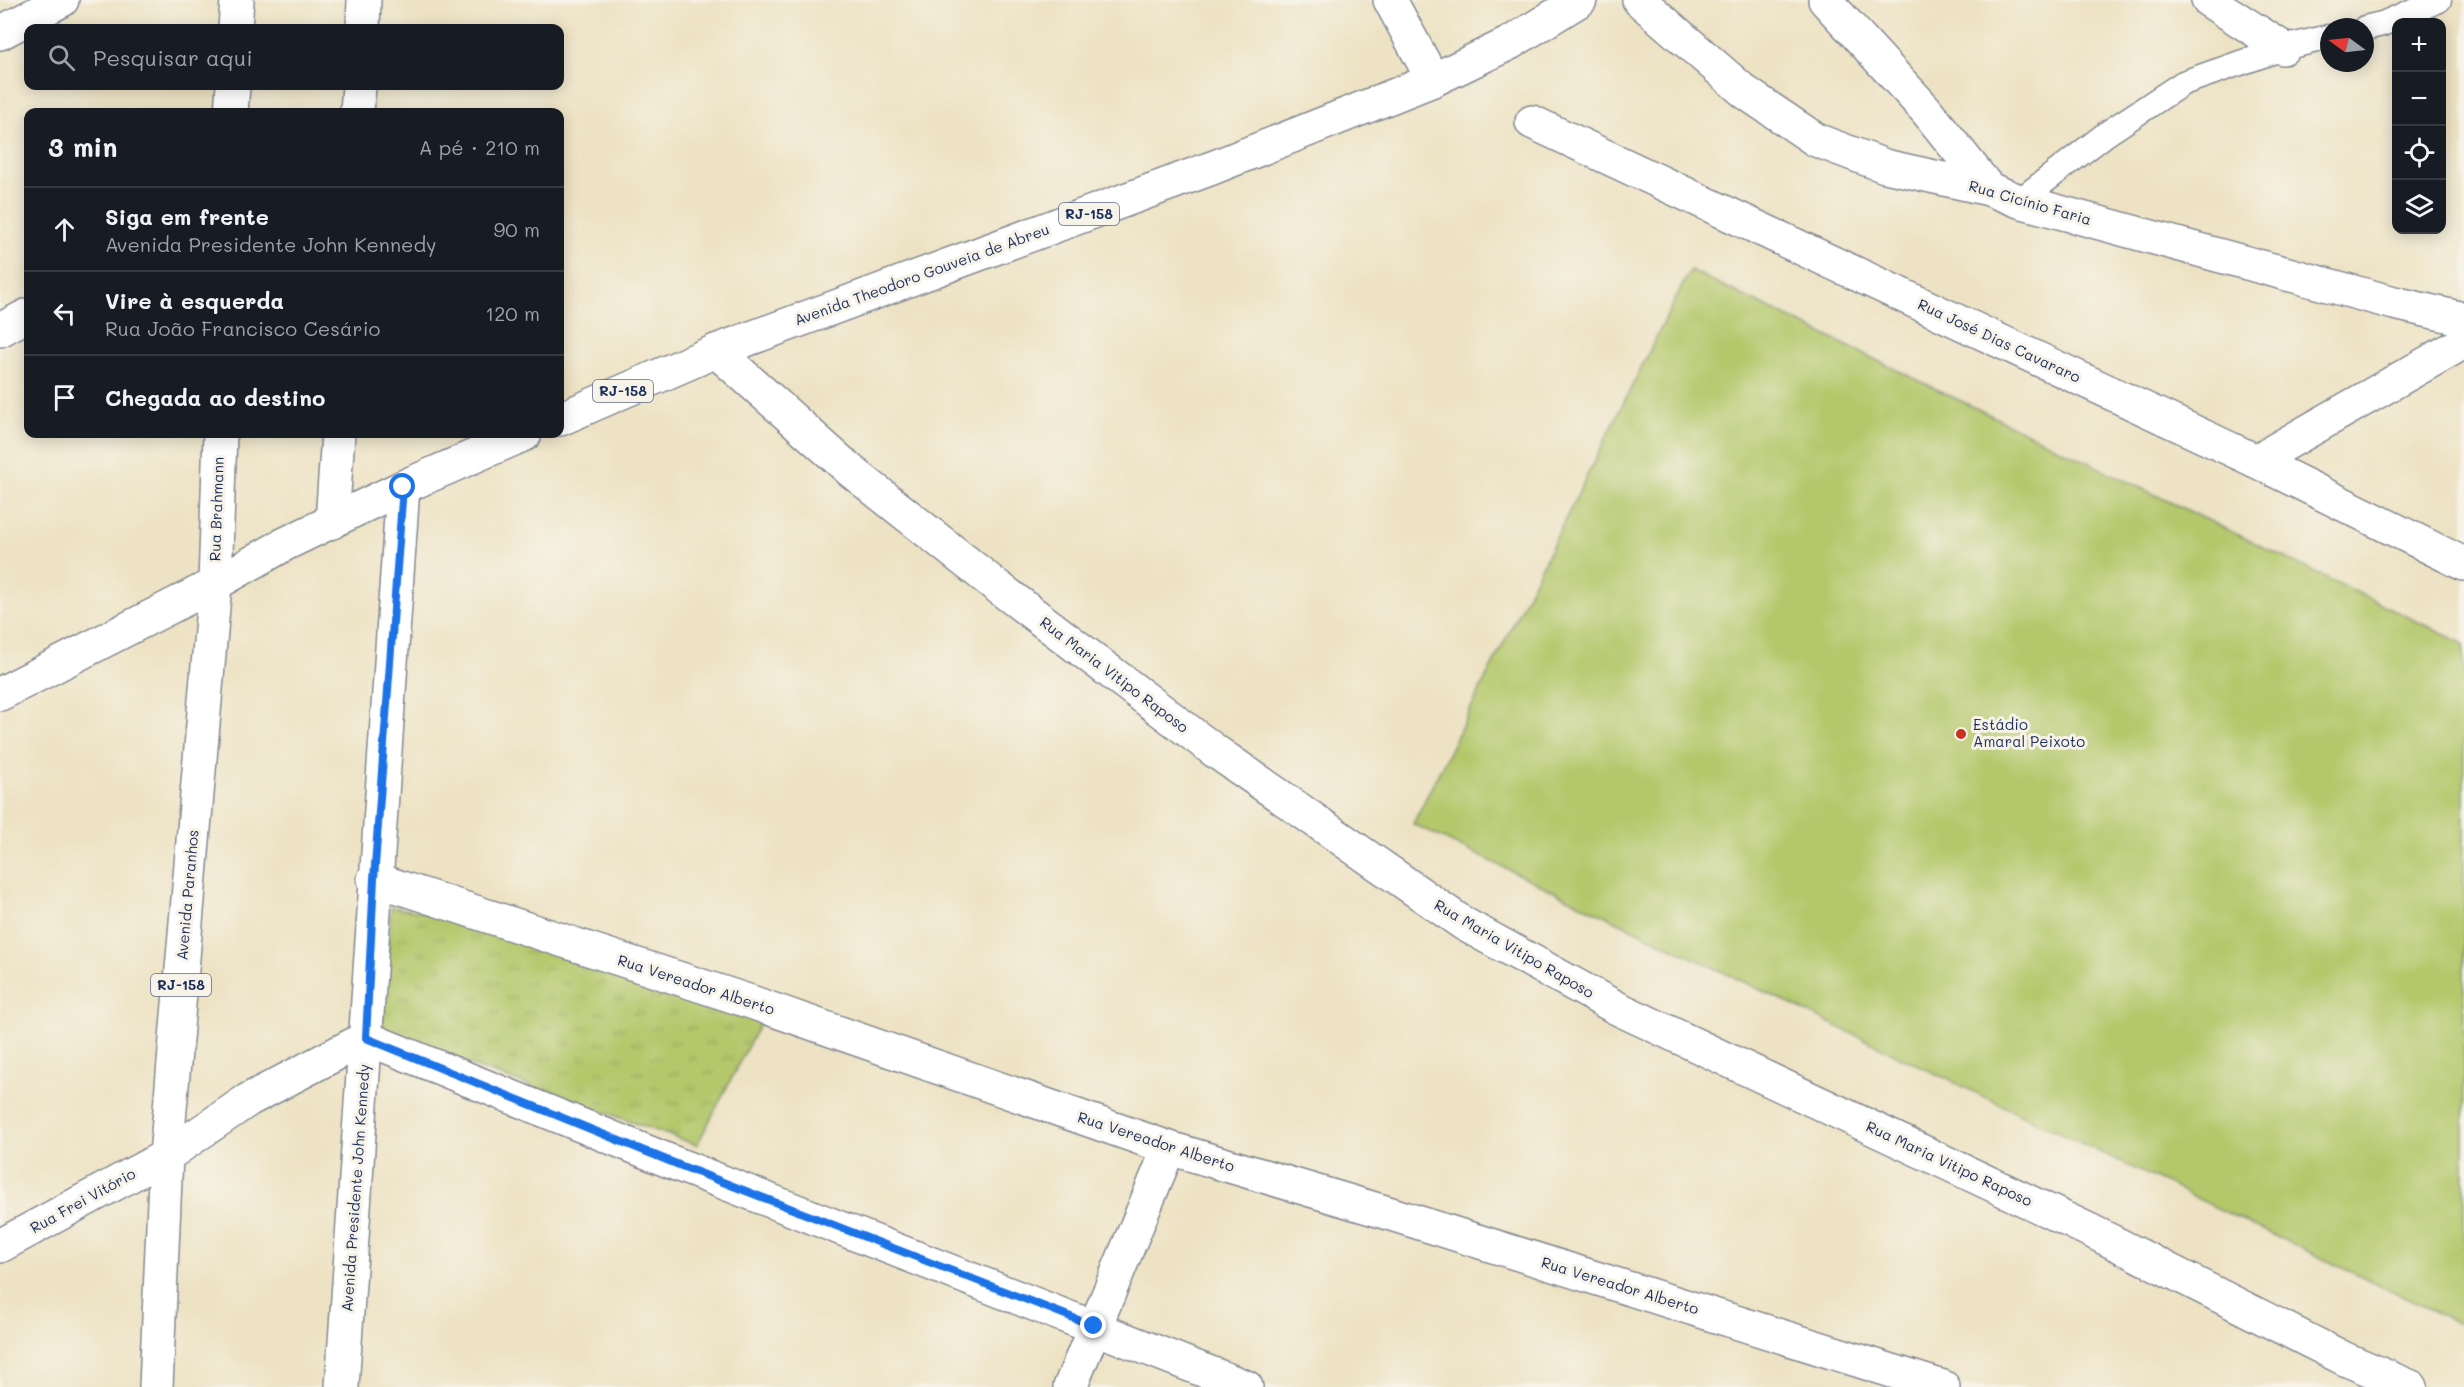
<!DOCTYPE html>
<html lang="pt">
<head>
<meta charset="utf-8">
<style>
  body { margin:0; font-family:Mali,sans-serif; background:#242831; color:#f1f3f6 }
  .controls { position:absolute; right:18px; top:18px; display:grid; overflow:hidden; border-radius:12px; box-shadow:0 3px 15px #0003 }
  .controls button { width:54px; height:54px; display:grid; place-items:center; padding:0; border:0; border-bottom:2px solid #363941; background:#171b24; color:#f1f3f6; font:30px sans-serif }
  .compass { position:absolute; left:2320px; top:18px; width:54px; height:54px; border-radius:50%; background:#171b24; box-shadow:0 3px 15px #0003; rotate:285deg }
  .stop { position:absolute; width:18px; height:18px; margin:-14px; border:4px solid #1a73e8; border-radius:50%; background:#fff }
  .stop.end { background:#1a73e8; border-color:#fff; box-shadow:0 2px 6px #0008 }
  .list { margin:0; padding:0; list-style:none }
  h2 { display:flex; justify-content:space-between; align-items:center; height:78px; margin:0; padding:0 24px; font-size:26px }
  h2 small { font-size:20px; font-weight:400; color:#9ea1a6 }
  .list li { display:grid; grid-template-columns:39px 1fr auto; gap:18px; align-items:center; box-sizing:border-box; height:84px; padding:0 24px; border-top:2px solid #363941 }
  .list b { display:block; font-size:22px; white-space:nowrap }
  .list p { margin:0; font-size:20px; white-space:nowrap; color:#9ea1a6 }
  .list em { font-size:20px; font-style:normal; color:#9ea1a6 }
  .icon { flex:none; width:33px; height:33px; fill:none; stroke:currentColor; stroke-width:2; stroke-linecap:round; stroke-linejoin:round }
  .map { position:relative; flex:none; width:2464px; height:1387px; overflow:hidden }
  .search { position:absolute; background:#171b24; box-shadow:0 3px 15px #0003; left:24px; top:24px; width:540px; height:66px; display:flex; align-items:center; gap:15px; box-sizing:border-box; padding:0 21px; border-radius:12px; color:#9ea1a6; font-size:22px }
  .panel { position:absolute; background:#171b24; box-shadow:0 3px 15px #0003; left:24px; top:108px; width:540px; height:330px; border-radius:12px }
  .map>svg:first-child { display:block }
  .park { fill:url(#park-tufts); stroke:#687b64; stroke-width:1.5 }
  .pitch { fill:#b4c76a; stroke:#687b64; stroke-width:1.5 }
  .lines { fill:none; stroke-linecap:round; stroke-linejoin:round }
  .lane-casing { stroke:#848890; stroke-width:27 }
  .street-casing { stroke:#848890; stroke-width:36 }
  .primary-casing { stroke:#848890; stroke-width:36 }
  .lane { stroke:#fff; stroke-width:24 }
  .street { stroke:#fff; stroke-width:33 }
  .primary { stroke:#fff; stroke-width:33 }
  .route { stroke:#1a73e8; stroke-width:8 }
  .poi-dot { fill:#c8321e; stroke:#f7f3e8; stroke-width:2 }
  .labels { text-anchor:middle; stroke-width:6; stroke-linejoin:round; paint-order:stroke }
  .shield { fill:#f7f3e8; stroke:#5d6a87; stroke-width:1.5 }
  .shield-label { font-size:14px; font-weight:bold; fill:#1b2f5e }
  .street-label { font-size:15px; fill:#1b2f5e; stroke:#f7f3e8 }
  .poi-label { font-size:15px; fill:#1b2f5e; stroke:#f7f3e8; text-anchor:start }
</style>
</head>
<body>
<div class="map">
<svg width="2464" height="1387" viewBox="0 0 2464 1387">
  <defs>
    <pattern id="park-tufts" width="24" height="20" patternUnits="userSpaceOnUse" patternTransform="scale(1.5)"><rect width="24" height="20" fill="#b4c76a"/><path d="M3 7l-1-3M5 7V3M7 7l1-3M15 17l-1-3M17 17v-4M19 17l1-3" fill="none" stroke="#9aab5e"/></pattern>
  </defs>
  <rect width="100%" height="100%" fill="#f7f3e8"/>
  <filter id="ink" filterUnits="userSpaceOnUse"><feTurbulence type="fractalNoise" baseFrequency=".0167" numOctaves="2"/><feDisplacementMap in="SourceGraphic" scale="12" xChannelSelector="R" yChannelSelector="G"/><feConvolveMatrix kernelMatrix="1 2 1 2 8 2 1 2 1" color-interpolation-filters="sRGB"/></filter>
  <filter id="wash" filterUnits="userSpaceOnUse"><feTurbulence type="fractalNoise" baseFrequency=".008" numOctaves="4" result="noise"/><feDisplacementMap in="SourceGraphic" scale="24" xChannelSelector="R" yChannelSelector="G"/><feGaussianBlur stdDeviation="1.35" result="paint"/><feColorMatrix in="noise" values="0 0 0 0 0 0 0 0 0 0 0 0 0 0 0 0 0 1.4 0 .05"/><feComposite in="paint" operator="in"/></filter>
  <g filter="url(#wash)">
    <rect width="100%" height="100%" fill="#ede2c3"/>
    <path class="park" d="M391,907L430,913L762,1019L697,1145L382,1034Z"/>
    <path class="pitch" d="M1690,270L2464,644V1326L1413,824Z"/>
  </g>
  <g filter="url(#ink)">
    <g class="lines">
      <defs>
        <g id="lane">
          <path d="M2365,28L2382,24L2439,0"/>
          <path d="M2019,201L2106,134L2183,83L2283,48L2329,37"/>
        </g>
        <g id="street">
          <path d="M1390,0L1433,80"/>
          <path d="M1639,0L1745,92L1816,140L1885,166L1989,189L2019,201L2394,303L2464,319"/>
          <path d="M1825,0L1926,110L1989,189"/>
          <path d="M2208,0L2283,48"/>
          <path d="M235,28L237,0"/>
          <path d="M363,28L364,0"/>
          <path d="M0,33L62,0"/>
          <path d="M231,112L233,86"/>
          <path d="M357,112L359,86"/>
          <path d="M1532,122L2256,461L2464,564"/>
          <path d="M0,330L28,315"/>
          <path d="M716,351L850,470L994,584L1215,751L1464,924L1617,1008L2091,1231L2345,1359L2411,1387"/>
          <path d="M2256,461L2464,342"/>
          <path d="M332,522L338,434"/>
          <path d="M215,584L220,434"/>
          <path d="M374,879L751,1002L1169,1148L1388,1213L1943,1387"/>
          <path d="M0,1246L166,1156L248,1100L366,1038L679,1165L1246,1387"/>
          <path d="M342,1387C363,1087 381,787 403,487"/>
          <path d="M1070,1387L1169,1148"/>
        </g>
        <g id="primary">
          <path d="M560,419L716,351L1212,168L1433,80L1510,43L1580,0"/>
          <path d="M0,694L215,584L285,544L403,487L525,434"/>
          <path d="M156,1387L166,1156L215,584"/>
        </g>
      </defs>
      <use href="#lane" class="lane-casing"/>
      <use href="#street" class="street-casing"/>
      <use href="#primary" class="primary-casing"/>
      <use href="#lane" class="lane"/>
      <use href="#street" class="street"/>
      <use href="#primary" class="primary"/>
    </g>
  </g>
  <g class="lines" filter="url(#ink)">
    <path class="route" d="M403,487L374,879L366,1038L679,1165L1094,1326"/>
  </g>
  <circle class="poi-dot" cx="1961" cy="734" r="6"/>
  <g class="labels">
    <g class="shield">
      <rect x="1059" y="203" width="60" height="22" rx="4.5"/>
      <rect x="593" y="380" width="60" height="22" rx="4.5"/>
      <rect x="151" y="974" width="60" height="22" rx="4.5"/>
    </g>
    <g class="shield-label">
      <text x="1089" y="219">RJ-158</text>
      <text x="623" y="396">RJ-158</text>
      <text x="181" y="990">RJ-158</text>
    </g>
    <g class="street-label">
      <text transform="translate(2030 203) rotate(16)" y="5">Rua Cicínio Faria</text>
      <text transform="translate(922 275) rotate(-20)" y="5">Avenida Theodoro Gouveia de Abreu</text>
      <text transform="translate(1999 341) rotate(25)" y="5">Rua José Dias Cavararo</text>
      <text transform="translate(217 509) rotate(-88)" y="5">Rua Brahmann</text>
      <text transform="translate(1114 675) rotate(37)" y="5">Rua Maria Vitipo Raposo</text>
      <text transform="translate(188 895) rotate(-85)" y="5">Avenida Paranhos</text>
      <text transform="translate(1514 949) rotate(30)" y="5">Rua Maria Vitipo Raposo</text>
      <text transform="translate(696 985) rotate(18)" y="5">Rua Vereador Alberto</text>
      <text transform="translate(1156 1142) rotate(18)" y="5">Rua Vereador Alberto</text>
      <text transform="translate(1949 1164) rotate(25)" y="5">Rua Maria Vitipo Raposo</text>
      <text transform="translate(356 1188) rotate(-86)" y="5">Avenida Presidente John Kennedy</text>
      <text transform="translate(83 1201) rotate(-29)" y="5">Rua Frei Vitório</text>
      <text transform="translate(1620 1286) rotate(17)" y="5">Rua Vereador Alberto</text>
    </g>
    <g class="poi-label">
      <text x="1973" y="730">Estádio<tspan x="1973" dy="17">Amaral Peixoto</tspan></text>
    </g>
  </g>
</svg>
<div class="controls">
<button>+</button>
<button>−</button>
<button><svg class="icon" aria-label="locate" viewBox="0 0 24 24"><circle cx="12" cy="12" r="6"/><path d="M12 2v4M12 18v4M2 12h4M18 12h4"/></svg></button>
<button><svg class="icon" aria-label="layers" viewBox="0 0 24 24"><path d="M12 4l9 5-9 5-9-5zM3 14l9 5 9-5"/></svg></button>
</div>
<svg class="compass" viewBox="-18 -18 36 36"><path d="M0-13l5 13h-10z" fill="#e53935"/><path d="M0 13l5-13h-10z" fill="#9ea1a6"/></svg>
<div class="stop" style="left:403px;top:487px"></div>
<div class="stop end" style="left:1094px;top:1326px"></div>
<div class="search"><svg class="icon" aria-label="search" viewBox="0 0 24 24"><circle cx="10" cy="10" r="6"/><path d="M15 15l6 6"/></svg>Pesquisar aqui</div>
<section class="panel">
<h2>3 min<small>A pé · 210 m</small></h2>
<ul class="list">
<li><svg class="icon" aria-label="ahead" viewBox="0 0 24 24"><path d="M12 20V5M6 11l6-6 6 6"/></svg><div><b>Siga em frente</b><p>Avenida Presidente John Kennedy</p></div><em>90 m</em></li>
<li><svg class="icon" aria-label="left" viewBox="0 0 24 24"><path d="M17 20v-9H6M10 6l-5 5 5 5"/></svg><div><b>Vire à esquerda</b><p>Rua João Francisco Cesário</p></div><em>120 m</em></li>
<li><svg class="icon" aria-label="arrive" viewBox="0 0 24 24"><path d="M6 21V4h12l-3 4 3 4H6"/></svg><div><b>Chegada ao destino</b></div></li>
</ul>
</section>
</div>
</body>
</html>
